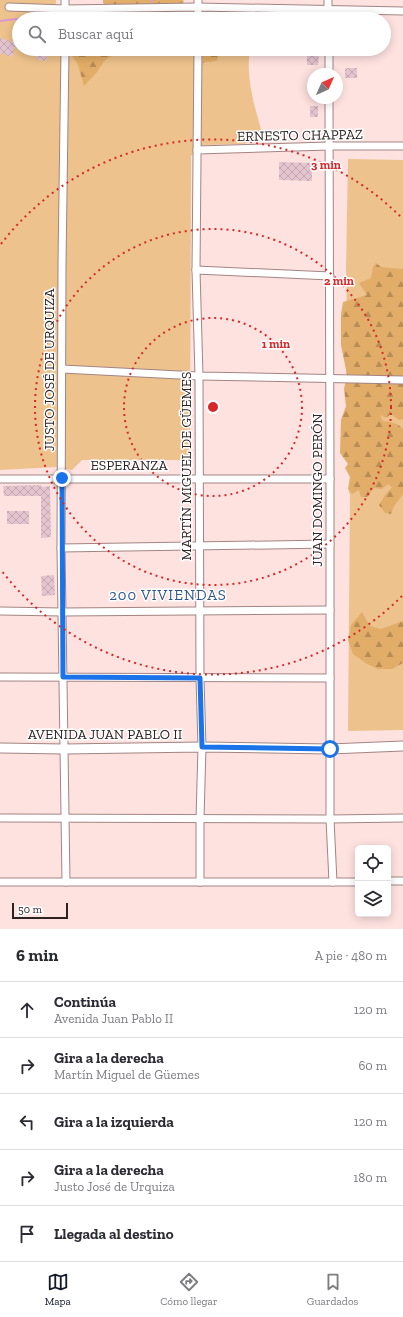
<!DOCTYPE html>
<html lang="es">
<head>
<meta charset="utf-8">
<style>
  body { margin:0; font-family:"Zilla Slab",serif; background:#f2f2f3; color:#2b2b33 }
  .controls { position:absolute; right:12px; bottom:12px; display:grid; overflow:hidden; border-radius:6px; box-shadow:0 2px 10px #0003 }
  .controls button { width:36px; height:36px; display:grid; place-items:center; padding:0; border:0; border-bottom:1px solid #e1e1e2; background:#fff; color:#2b2b33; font:20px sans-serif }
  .compass { position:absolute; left:307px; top:68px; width:36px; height:36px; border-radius:50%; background:#fff; box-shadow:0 2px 10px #0003; rotate:45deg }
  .scale { position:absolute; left:12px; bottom:10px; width:56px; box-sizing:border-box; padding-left:4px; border:2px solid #2e2121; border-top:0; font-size:11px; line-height:14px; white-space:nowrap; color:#2e2121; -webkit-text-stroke:3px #fff; paint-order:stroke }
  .stop { position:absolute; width:12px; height:12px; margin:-9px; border:3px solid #1a73e8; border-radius:50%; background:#fff }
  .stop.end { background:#1a73e8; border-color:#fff; box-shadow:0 1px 4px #0008 }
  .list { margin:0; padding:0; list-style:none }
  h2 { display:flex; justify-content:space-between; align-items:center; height:52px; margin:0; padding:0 16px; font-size:17px }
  h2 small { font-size:13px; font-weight:400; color:#7c7c81 }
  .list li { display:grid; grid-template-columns:26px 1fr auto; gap:12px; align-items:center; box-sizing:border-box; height:56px; padding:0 16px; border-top:1px solid #e1e1e2 }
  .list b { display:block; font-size:15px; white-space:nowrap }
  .list p { margin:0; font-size:13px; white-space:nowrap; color:#7c7c81 }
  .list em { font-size:13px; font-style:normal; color:#7c7c81 }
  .icon { flex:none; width:22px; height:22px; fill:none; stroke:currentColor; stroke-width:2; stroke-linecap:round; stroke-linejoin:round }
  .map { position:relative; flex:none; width:403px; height:929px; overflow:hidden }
  .search { position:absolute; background:#fff; box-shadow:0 2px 10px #0003; left:12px; right:12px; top:12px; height:44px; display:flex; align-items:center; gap:10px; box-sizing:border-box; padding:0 14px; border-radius:22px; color:#7c7c81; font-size:15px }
  .sheet { height:332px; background:#fff }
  nav { display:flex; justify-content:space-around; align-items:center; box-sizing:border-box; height:56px; border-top:1px solid #e1e1e2; background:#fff; font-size:11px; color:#7c7c81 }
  nav a { display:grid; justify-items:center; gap:2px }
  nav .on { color:#111827 }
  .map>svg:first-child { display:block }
  .grass { fill:#edc28c }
  .forest { fill:url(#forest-firs) }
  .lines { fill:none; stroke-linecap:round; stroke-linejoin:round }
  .stream { stroke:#da99d1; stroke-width:2 }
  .building { fill:url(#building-cross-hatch) }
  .minor-casing { stroke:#a38482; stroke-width:9 }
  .tertiary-casing { stroke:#a38482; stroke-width:11 }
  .minor { stroke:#fff; stroke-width:7 }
  .tertiary { stroke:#fff; stroke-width:9 }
  .route { stroke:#1a73e8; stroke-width:5 }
  .ring { fill:none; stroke:#d62828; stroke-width:2; stroke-dasharray:2 4 }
  .labels { text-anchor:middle; stroke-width:3; stroke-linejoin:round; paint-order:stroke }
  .street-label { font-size:14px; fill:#2e2121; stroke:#fff }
  .neighbourhood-label { font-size:15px; letter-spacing:1px; fill:#2d578c; stroke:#fff }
  .centre { fill:#d62828; stroke:#fff; stroke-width:2 }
  .ring-label { font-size:12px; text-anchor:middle; font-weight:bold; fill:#d62828; stroke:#fff; stroke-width:3; stroke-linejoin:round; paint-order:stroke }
</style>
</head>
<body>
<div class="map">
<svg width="403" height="929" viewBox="0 0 403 929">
  <defs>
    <pattern id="forest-firs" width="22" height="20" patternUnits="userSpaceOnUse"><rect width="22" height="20" fill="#e2ad68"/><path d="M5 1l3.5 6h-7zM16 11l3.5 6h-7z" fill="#b88c55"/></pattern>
    <pattern id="building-cross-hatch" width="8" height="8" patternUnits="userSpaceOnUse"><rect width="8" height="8" fill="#e4c4ce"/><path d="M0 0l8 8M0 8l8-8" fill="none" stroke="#c4a8b1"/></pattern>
  </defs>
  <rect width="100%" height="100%" fill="#fee2e0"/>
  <g class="grass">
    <path d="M0,0H56L55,19H19V49H67L78,65L85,49H201L203,63L217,61L221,49L239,52L240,49H250C245,79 256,111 264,140L242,144L203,145L191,156L190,460H82L72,470L57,467L0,470Z"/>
    <path d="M348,159L403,160V730L348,731L350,495L348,489L349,491L350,483L346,268Z"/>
  </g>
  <g class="forest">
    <path d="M103,0H183L184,2L173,11L198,19H101L118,17L103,3Z"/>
    <path d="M67,49H123L105,60L97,72L84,86L78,65Z"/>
    <path d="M201,49H221L217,61L203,63Z"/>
    <path d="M376,263L381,267L403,269V419L399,420L391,414L386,418L380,415L383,421C390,422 398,423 403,429V494L394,506L391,514L385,513L379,505L385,495L392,487L388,484L382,489L374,488L367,497H361L359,490L352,494L348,489L350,477L345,468L348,464L340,453L341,420L346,406L344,389L347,375L341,345V314L343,302L367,295L359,283L371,278L373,267Z"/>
    <path d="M362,612L370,626L381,629L403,621V663L392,669H378L367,664L353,654L348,640L351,625Z"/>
  </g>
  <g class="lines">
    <g class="stream">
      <path d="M152,2L153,0"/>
      <path d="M141,19L145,13"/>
      <path d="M0,21L33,17L43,19"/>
    </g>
  </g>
  <g class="building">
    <path d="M0,38L16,43L12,57L0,53Z"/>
    <path d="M39,49H49L46,61L36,59Z"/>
    <path d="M307,54L319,55L318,65H307Z"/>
    <rect x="345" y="68" width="12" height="10"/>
    <rect x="310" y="106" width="8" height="11"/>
    <path d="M279,162L312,163V181L279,180Z"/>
    <path d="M41,485L42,487L50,486L51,537L41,538V496H4L3,486Z"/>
    <rect x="7" y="511" width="22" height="13"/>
    <path d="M54,575L55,595L42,596L41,576Z"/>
  </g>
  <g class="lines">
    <defs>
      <g id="minor">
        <path d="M328,0V19"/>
        <path d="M9,7L65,9L198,7L403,11"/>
        <path d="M65,19V0"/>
        <path d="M198,19V0"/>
        <path d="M65,49L62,265L61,548L66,882"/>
        <path d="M198,49L196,270L199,376L200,678L202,747L200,819V882"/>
        <path d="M329,49V74"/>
        <path d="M329,98L330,479V819L333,882"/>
        <path d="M197,150L329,146H403"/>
        <path d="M196,270L330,276"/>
        <path d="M62,369L199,376L403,380"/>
        <path d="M0,479H330"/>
        <path d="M61,548L330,544"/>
        <path d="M0,611L62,612L330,610"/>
        <path d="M0,677L330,678"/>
        <path d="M0,818L330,819L403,818"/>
        <path d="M388,881H403"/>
        <path d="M0,882H358"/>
      </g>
      <path id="tertiary" d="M0,748L64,749L202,747L330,749L403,746"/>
    </defs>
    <use href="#minor" class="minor-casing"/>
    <use href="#tertiary" class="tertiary-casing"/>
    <use href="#minor" class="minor"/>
    <use href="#tertiary" class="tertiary"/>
  </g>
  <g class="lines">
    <path class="route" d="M62,478L63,677L200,678L202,747L330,749"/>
  </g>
  <g class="ring">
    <circle cx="213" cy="407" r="89"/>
    <circle cx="213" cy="407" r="178"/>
    <path d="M402 596A267 267 0 0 1 1 570M1 244A267 267 0 0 1 402 218"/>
  </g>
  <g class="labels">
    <g class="street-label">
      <text transform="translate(300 135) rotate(-1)" y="5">ERNESTO CHAPPAZ</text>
      <text transform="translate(49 370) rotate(-90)" y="5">JUSTO JOSÉ DE URQUIZA</text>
      <text x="129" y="470">ESPERANZA</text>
      <text transform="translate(186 466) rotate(-90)" y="5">MARTÍN MIGUEL DE GÜEMES</text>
      <text transform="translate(317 490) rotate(-90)" y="5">JUAN DOMINGO PERÓN</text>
      <text x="105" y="739">AVENIDA JUAN PABLO II</text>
    </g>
    <g class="neighbourhood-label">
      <text x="168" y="600">200 VIVIENDAS</text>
    </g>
  </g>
  <circle cx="213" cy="407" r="6" class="centre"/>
  <g class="ring-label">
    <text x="326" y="169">3 min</text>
    <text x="339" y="285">2 min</text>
    <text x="276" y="348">1 min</text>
  </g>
</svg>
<div class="controls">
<button><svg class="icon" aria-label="locate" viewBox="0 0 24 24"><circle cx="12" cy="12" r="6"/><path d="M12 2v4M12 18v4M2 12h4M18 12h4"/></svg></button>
<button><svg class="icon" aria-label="layers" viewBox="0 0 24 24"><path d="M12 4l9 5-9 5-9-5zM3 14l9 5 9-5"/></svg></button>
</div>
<svg class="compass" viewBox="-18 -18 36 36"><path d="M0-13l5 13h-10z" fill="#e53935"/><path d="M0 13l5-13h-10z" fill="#7c7c81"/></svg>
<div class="scale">50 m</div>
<div class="stop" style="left:330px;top:749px"></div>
<div class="stop end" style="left:62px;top:478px"></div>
<div class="search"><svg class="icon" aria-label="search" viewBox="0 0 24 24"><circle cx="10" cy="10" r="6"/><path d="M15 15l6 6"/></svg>Buscar aquí</div>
</div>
<section class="sheet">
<h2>6 min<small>A pie · 480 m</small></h2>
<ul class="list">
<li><svg class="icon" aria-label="ahead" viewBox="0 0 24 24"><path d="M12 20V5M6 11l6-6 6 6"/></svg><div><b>Continúa</b><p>Avenida Juan Pablo II</p></div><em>120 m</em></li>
<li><svg class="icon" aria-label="right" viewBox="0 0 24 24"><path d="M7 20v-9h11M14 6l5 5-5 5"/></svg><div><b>Gira a la derecha</b><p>Martín Miguel de Güemes</p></div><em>60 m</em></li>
<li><svg class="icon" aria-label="left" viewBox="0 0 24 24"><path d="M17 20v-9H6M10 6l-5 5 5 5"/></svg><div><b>Gira a la izquierda</b></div><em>120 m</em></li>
<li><svg class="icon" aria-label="right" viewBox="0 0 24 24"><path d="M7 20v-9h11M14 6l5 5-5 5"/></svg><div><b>Gira a la derecha</b><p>Justo José de Urquiza</p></div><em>180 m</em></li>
<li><svg class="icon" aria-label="arrive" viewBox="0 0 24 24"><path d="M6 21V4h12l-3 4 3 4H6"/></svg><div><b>Llegada al destino</b></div></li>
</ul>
</section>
<nav>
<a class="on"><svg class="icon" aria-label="map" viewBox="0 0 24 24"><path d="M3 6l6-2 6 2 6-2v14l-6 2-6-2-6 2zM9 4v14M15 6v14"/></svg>Mapa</a>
<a><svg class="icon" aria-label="directions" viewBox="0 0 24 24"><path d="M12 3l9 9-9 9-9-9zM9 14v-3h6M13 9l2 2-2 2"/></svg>Cómo llegar</a>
<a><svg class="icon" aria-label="saved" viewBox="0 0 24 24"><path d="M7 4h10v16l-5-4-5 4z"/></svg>Guardados</a>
</nav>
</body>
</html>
